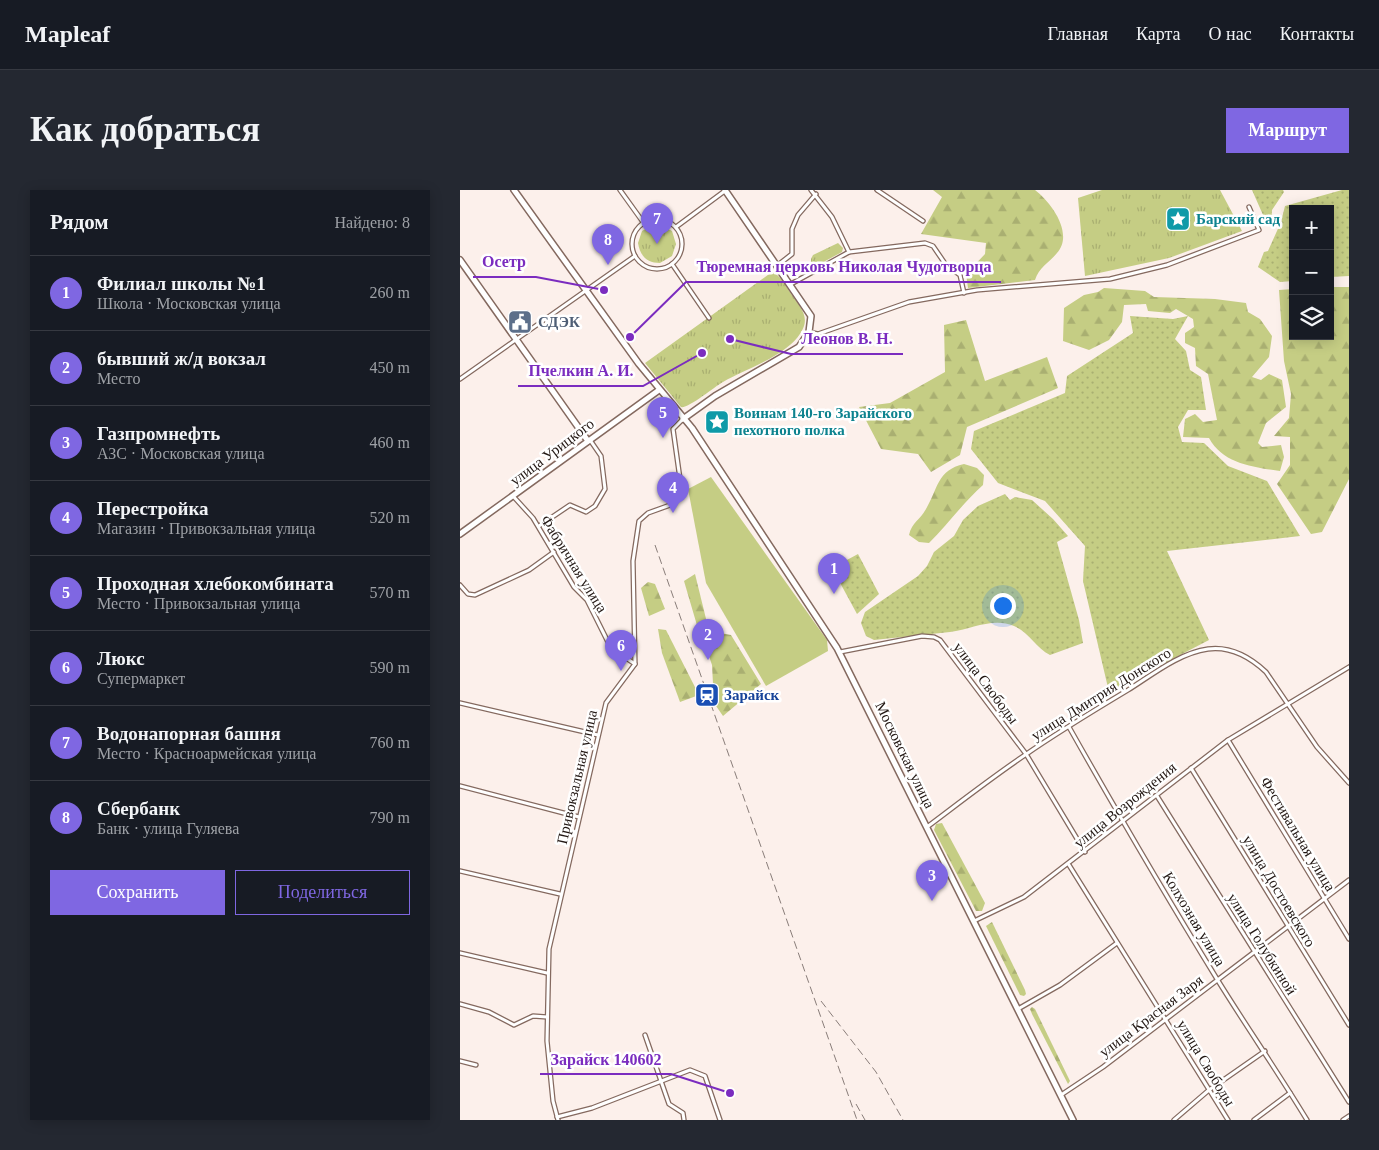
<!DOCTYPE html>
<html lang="ru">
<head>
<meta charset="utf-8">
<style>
  body { margin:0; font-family:"Times New Roman",serif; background:#242831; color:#f1f3f6 }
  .controls { position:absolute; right:15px; top:15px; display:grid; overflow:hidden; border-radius:0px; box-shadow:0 2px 12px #0003 }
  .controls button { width:45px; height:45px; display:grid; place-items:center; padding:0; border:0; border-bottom:1px solid #363941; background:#171b24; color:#f1f3f6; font:25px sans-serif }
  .you { position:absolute; left:542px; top:415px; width:18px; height:18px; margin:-12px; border:4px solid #fff; border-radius:50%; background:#1a73e8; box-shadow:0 0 0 8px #1a73e833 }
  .badge { display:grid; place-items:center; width:32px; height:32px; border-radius:50%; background:#7f67e2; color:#fff; font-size:16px; font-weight:700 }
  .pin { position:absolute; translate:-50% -41px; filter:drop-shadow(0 1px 2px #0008) }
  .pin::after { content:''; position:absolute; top:26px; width:18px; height:15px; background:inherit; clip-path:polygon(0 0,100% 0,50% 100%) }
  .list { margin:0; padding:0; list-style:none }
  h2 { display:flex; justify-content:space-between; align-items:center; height:65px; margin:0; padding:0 20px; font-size:21px }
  h2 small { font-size:16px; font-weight:400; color:#9ea1a6 }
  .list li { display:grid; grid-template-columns:32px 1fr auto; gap:15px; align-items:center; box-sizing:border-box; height:75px; padding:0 20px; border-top:1px solid #363941 }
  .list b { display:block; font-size:19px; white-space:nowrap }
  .list p { margin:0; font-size:16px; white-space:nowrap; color:#9ea1a6 }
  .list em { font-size:16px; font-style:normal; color:#9ea1a6 }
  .actions { display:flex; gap:10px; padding:15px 20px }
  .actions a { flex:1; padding:11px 0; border:1px solid #7f67e2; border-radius:0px; text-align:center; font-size:18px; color:#7f67e2 }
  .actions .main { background:#7f67e2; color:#fff }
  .icon { flex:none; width:28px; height:28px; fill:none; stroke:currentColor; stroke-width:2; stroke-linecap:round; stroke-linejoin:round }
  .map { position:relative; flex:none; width:889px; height:930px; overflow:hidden; border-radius:0px }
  header { display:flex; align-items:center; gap:30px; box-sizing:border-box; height:70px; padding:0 25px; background:#171b24; border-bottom:1px solid #363941 }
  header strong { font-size:24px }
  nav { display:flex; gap:28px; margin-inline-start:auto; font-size:18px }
  .intro { display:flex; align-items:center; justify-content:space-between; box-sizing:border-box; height:120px; padding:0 30px }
  h1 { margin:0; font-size:35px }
  .button { padding:12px 22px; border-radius:0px; background:#7f67e2; color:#fff; font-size:18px; font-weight:700 }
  main { display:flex; gap:30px; padding:0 30px }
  aside { flex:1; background:#171b24; border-radius:0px; box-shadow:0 2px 12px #0003 }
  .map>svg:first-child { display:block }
  .grass { fill:url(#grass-dots) }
  .forest { fill:url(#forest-firs) }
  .park { fill:url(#park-tufts) }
  .pitch { fill:#c5cd84 }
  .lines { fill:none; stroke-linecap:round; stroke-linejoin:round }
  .street-casing { stroke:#84695f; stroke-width:5.5 }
  .secondary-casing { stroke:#84695f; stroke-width:8 }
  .street { stroke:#fff; stroke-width:3 }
  .secondary { stroke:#fff; stroke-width:5 }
  .rail { stroke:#897d79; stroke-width:1; stroke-dasharray:8 4; stroke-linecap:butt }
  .labels { text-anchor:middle; stroke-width:5; stroke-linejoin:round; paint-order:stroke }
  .culture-label { font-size:15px; font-weight:bold; fill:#0d838f; stroke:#fff; text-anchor:start }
  .service-label { font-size:15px; font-weight:bold; fill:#4e5e75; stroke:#fff; text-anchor:start }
  .street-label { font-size:15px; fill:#221713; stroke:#fff }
  .transit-label { font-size:15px; font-weight:bold; fill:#164399; stroke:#fff; text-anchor:start }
  .leader { fill:none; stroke:#7b2cbf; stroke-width:2 }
  .callout-dot { fill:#7b2cbf; stroke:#fff; stroke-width:2 }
  .callout-label { font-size:16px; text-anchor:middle; font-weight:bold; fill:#7b2cbf; stroke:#fff; stroke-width:5; stroke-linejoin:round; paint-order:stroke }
</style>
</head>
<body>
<header>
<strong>Mapleaf</strong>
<nav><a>Главная</a><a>Карта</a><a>О нас</a><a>Контакты</a></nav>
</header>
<div class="intro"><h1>Как добраться</h1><a class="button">Маршрут</a></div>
<main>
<aside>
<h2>Рядом<small>Найдено: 8</small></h2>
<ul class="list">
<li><span class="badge">1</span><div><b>Филиал школы №1</b><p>Школа · Московская улица</p></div><em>260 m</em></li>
<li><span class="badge">2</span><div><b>бывший ж/д вокзал</b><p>Место</p></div><em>450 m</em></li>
<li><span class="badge">3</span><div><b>Газпромнефть</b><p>АЗС · Московская улица</p></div><em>460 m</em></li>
<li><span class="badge">4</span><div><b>Перестройка</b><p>Магазин · Привокзальная улица</p></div><em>520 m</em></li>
<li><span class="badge">5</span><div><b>Проходная хлебокомбината</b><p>Место · Привокзальная улица</p></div><em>570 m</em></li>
<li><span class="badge">6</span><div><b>Люкс</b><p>Супермаркет</p></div><em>590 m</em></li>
<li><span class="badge">7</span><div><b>Водонапорная башня</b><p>Место · Красноармейская улица</p></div><em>760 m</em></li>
<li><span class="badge">8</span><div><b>Сбербанк</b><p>Банк · улица Гуляева</p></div><em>790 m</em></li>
</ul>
<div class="actions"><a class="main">Сохранить</a><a>Поделиться</a></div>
</aside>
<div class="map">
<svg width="889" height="930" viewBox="0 0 889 930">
  <defs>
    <pattern id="grass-dots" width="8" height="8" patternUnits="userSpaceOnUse" patternTransform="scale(1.25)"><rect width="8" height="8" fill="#c5cd84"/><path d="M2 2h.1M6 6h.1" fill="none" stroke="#a9af71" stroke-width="1.8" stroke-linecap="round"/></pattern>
    <pattern id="forest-firs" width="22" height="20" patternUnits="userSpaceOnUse" patternTransform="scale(1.25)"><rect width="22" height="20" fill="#c5cd84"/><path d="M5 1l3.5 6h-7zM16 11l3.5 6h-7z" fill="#a9af71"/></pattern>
    <pattern id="park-tufts" width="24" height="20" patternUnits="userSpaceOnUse" patternTransform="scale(1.25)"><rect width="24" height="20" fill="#c5cd84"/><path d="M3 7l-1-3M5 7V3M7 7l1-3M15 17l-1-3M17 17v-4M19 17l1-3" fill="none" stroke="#a9af71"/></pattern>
  </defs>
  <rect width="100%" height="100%" fill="#fcf0eb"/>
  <g class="grass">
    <path d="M792,0H823L824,2L812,20L811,34H807Z"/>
    <path d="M882,0H889V86L870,87V19H833V91L820,92L798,77L804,62L808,61L821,32L825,16Z"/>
    <path d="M670,126L713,129L728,126L715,149L726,161L730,180L741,187L746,220H728L718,237L722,252L744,253L768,276L807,291L840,346L707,361L749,450L649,502L623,391L625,356L585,311L538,293L511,259L514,241L605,203L607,186L673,143Z"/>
    <path d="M545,304L550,310L555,307L572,310L593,329L608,346L597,352L619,430L623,453L590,465C576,458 569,442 554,436C533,427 512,439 490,442C465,445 439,447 414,450L406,446L401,433L405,422L458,386L467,376L474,362L494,346L503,330L518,316Z"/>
    <path d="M398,364L419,404L397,424L372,378Z"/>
  </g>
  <g class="forest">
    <path d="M473,0H575C592,13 614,44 597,63C589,73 579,77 575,90L508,98L506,84L525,64L526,53L461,44L482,7Z"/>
    <path d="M870,97H889V289L862,342L851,344L817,294L830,275V247L814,246L829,228L831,204L824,171L819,100L833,99V146H870Z"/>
    <path d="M644,98L685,101L694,107L755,109L786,113L788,122L800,129L812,146L809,167L792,187L801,190L809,184L822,190L826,217L806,233L798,253L802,257L821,255L824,267L820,281C793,277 763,274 749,248L723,247L725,229L735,224L743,232L757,230L748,184L736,176L735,158L725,153V143L734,137L733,129L716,119L710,123L688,121L686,114L664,115L662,132L649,150L629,160L603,151L604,118L624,105L638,102Z"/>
    <path d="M506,130L525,191L587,167L598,198L507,237L500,265L471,282L458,264L421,259L399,217L430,213L485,182L484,135Z"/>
    <path d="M504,274L517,278L524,285L523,295C503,313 488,334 469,353L459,352L449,345C452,332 460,330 466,319C478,299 477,280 504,274Z"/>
    <path d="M235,384L250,445L241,449L224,391Z"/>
    <path d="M188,392L195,394L205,419L189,426L181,398Z"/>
    <path d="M198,439L206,440L239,505L220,512L202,463Z"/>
    <path d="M255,442L271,445L301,494L263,526L254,513L252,475L248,463Z"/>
    <path d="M482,633L525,713L522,721H516L474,640L476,634Z"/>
    <path d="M532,732L565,800L566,804L564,806L560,805L526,736Z"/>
    <path d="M572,817L575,819L610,891L608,894L572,824L570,819Z"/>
  </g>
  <g class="park">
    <path d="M642,0H760L782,41L709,68L625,86L618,8Z"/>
    <path d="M194,34L201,35L212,41L216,54L212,66L200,73C187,73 180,66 178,53L182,41Z"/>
    <path d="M378,53L383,58L382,62L356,76L351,74V69L353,65Z"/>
    <path d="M312,82C321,85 327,98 332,105C338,114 348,124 344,136C334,164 287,178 263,192C254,197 228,219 221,217L185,173Z"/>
  </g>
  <path class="pitch" d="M251,287L367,450L368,461L306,496L246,393L228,299Z"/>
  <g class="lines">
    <defs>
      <g id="street">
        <path d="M160,0L183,32"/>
        <path d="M351,0L372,27L389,62"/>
        <path d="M417,0L463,31"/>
        <circle cx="197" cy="54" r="25"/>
        <path d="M216,37L266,0"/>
        <path d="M212,74L249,128"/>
        <path d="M318,75L332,64V39L338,25L356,4"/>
        <path d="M331,94L389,62L465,53L473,56L486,75L500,85L504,103"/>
        <path d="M349,142L358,144L449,112L517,100L650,89L707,75L799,40L789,17"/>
        <path d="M0,189L175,66"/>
        <path d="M53,306L73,328L114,397L127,410L151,458L175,474"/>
        <path d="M79,336L110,315L126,322L135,316L145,299L141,266L130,250"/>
        <path d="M0,395L8,404L15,405L69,380L94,362"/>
        <path d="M380,462L462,446L474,447L480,450L566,564L625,662"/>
        <path d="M0,513L138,545"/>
        <path d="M609,537C657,622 706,706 757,789C786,836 818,882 847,930"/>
        <path d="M768,550L889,749"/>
        <path d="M731,578L889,835"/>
        <path d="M0,596L119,627"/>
        <path d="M697,606L889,912"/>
        <path d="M467,637C499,613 531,588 565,565C598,542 633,521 668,500C692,485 719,463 748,459C771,456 790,467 806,482L857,557L889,593"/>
        <path d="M609,675L768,930"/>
        <path d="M0,681L100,704"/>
        <path d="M514,731L564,707L768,550L889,477"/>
        <path d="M0,763L87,783"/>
        <path d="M0,814L29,822L54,835L73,826L87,827"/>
        <path d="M558,819L600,795L657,753"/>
        <path d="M185,845L209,914L223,923L224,930"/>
        <path d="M0,871L16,875"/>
        <path d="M601,905L643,877L889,690"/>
        <path d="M97,927L132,918L230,880L245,886L260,930"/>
        <path d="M98,930L93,911L87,851L89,759L146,513L175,474L173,371L179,331L188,323L213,314L222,303L213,239L223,229"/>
        <path d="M714,930L749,900L805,861"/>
        <path d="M794,930L830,903"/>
        <path d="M883,930L889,926"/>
      </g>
      <g id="secondary">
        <path d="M54,0L179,174L232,238L377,458L613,930"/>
        <path d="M0,70L128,251"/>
        <path d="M223,229L255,206L339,157L349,142L351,126L265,0"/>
        <path d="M0,344L199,200"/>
      </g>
    </defs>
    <use href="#street" class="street-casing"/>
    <use href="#secondary" class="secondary-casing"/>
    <use href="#street" class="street"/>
    <use href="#secondary" class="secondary"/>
    <g class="rail">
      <path d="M195,355L397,930"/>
      <path d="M361,811L416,882L443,930"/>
      <path d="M396,914L405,930"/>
    </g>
  </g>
  <defs>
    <symbol id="sight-square" viewBox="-11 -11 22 22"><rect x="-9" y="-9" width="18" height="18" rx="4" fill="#0f9aa8" stroke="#fff"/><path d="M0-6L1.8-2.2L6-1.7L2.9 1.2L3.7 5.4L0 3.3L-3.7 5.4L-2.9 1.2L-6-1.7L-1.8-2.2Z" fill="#fff"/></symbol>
    <symbol id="civic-square" viewBox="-11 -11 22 22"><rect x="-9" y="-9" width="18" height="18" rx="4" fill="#5c6f8a" stroke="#fff"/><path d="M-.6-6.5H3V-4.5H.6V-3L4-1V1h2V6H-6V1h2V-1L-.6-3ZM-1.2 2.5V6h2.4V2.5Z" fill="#fff"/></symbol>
    <symbol id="station-square" viewBox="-11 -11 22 22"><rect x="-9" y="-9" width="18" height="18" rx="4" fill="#1a4fb4" stroke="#fff"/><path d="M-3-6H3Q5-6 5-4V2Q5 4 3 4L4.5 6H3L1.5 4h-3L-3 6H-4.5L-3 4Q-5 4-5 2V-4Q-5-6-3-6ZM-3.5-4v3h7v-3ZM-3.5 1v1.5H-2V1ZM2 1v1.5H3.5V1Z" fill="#fff"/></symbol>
  </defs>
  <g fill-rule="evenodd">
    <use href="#sight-square" x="704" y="15" width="28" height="28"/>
    <use href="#civic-square" x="46" y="118" width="28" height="28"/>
    <use href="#sight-square" x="243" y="218" width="28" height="28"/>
    <use href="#station-square" x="233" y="491" width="28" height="28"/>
  </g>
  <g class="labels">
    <g class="culture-label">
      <text x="736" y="34">Барский сад</text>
      <text x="274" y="228">Воинам 140-го Зарайского<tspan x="274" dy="17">пехотного полка</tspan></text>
    </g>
    <g class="service-label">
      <text x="78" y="137">СДЭК</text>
    </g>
    <g class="street-label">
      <text transform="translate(92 262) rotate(-37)" y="5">улица Урицкого</text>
      <text transform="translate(114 374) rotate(58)" y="5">Фабричная улица</text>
      <text transform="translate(526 493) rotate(53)" y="5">улица Свободы</text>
      <text transform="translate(641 504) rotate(-32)" y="5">улица Дмитрия Донского</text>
      <text transform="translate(445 565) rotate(64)" y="5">Московская улица</text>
      <text transform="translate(117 587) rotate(-77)" y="5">Привокзальная улица</text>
      <text transform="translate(665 615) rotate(-39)" y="5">улица Возрождения</text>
      <text transform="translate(838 644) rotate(59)" y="5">Фестивальная улица</text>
      <text transform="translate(819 701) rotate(59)" y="5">улица Достоевского</text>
      <text transform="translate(734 729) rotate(59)" y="5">Колхозная улица</text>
      <text transform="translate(802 754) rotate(58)" y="5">улица Голубкиной</text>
      <text transform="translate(691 826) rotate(-37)" y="5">улица Красная Заря</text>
      <text transform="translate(746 873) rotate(59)" y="5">улица Свободы</text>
    </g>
    <g class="transit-label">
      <text x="264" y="510">Зарайск</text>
    </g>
  </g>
  <path class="leader" d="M144 100L76 87H13M170 147L226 92H541M270 149L331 164H443M242 163L183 196H58M270 903L211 884H80"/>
  <g class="callout-dot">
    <circle cx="144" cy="100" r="5"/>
    <circle cx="170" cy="147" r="5"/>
    <circle cx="270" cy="149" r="5"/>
    <circle cx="242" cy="163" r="5"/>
    <circle cx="270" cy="903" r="5"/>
  </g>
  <g class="callout-label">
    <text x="44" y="77">Осетр</text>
    <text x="384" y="82">Тюремная церковь Николая Чудотворца</text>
    <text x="387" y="154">Леонов В. Н.</text>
    <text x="121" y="186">Пчелкин А. И.</text>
    <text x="146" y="875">Зарайск 140602</text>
  </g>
</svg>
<div class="controls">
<button>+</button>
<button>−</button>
<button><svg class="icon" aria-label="layers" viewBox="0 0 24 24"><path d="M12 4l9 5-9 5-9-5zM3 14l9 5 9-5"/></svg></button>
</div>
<div class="you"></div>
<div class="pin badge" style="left:374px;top:404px">1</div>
<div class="pin badge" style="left:248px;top:470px">2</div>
<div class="pin badge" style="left:472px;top:711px">3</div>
<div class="pin badge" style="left:213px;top:323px">4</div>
<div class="pin badge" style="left:203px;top:248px">5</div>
<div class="pin badge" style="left:161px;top:481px">6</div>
<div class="pin badge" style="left:197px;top:54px">7</div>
<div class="pin badge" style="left:148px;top:75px">8</div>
</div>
</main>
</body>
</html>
